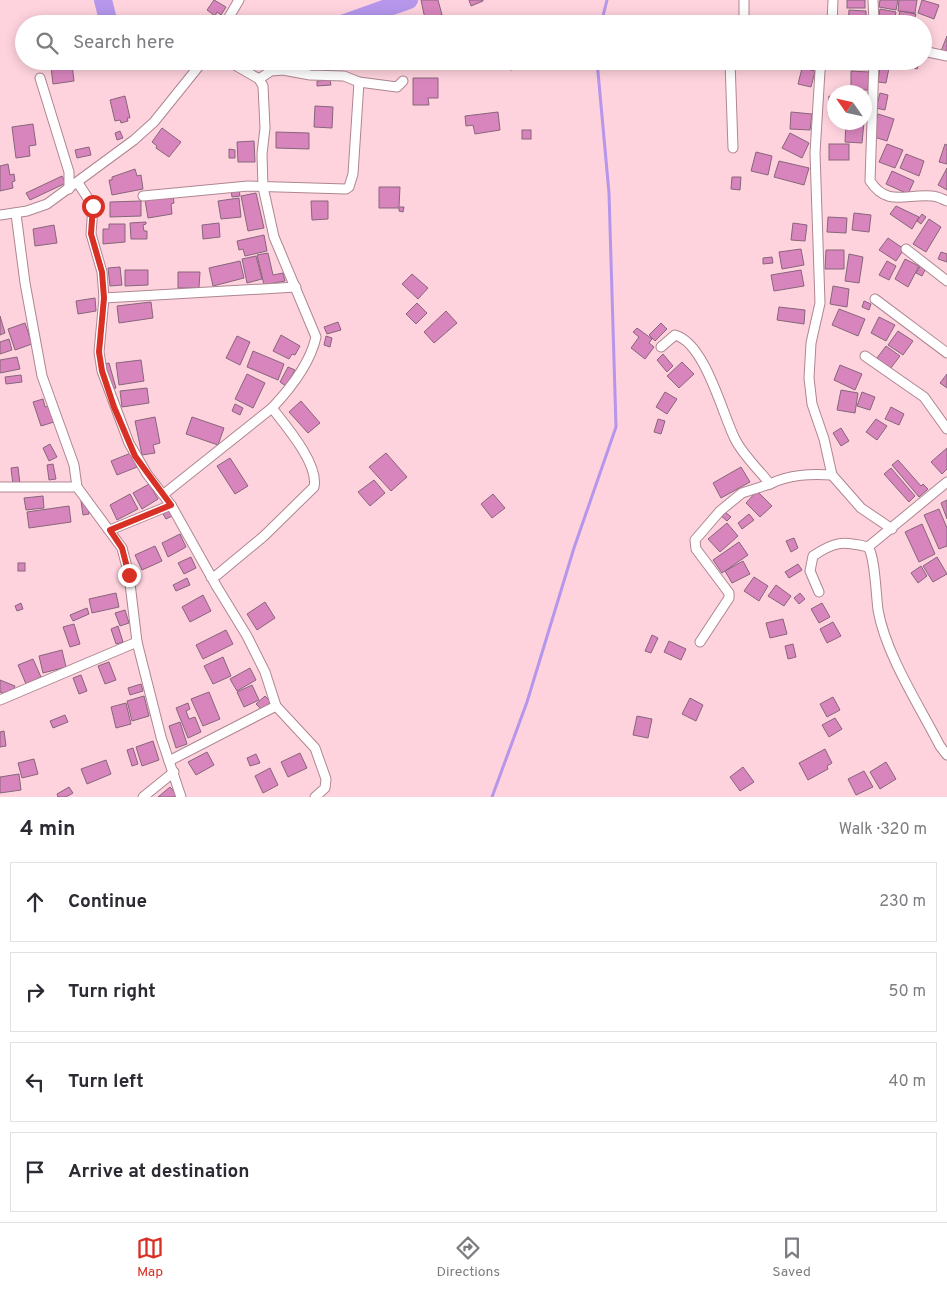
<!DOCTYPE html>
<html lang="en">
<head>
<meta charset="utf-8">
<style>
  body { margin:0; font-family:Overpass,sans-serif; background:#f2f2f3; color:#2b2b33 }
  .compass { position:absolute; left:827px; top:85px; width:45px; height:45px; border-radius:50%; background:#fff; box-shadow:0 2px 12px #0003; rotate:304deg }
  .stop { position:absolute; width:15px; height:15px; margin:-11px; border:4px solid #d93025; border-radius:50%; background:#fff }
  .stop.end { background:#d93025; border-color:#fff; box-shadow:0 1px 5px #0008 }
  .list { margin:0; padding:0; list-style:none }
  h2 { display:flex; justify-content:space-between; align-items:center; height:65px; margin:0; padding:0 20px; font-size:21px }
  h2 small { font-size:16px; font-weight:400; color:#7c7c81 }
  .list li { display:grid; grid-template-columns:32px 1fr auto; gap:15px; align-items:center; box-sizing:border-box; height:80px; margin:0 10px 10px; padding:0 10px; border:1px solid #e1e1e2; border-radius:0px }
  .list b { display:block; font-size:19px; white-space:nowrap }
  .list em { font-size:16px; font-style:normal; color:#7c7c81 }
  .icon { flex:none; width:28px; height:28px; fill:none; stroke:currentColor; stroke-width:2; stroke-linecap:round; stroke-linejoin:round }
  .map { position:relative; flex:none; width:947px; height:797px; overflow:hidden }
  .search { position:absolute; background:#fff; box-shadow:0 2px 12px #0003; left:15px; right:15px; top:15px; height:55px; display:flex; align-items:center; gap:12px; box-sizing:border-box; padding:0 18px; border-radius:28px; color:#7c7c81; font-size:19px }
  .sheet { height:425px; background:#fff }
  nav { display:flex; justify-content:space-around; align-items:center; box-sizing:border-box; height:70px; border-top:1px solid #e1e1e2; background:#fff; font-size:14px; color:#7c7c81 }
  nav a { display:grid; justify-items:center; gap:2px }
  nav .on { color:#d93025 }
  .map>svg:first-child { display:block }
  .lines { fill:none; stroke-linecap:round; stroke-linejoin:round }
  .stream { stroke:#b596eb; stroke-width:3 }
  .river { stroke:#b596eb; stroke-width:18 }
  .building { fill:#d885bd; stroke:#86667a }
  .street-casing { stroke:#ae8691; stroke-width:11 }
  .street { stroke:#fff; stroke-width:9 }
  .route { stroke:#d93025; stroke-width:6 }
</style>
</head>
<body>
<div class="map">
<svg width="947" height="797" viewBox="0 0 947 797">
  <rect width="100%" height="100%" fill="#fed3de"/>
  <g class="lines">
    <g class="stream">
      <path d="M601,24L607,0"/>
      <path d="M492,797L527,702L574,548L616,427L609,193L597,61"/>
    </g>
    <g class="river">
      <path d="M103,0L109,24"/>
      <path d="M342,24L409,0"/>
    </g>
  </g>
  <g class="building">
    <path d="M214,0L226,7L221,15L217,12L215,16L207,10Z"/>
    <path d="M421,0H438L442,15L425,19Z"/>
    <path d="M469,0H483V1L471,6Z"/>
    <rect x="847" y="0" width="18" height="8"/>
    <path d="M880,0H898L896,10L879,7Z"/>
    <path d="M899,0H917L915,13L898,11Z"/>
    <path d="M922,0L939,5L934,19L918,13Z"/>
    <path d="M880,9L896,12L894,23L878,20Z"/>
    <path d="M849,10L866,11V24H848Z"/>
    <path d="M900,11L916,14L913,24H897Z"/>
    <path d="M947,36V53L941,51Z"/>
    <path d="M282,61H315V63L282,64Z"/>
    <rect x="425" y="61" width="22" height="5"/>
    <path d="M495,61H513L512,70L494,67Z"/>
    <path d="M831,61H848L847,65L831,64Z"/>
    <path d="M851,61H866L865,66L850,65Z"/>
    <path d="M904,61H920L917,69L903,63Z"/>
    <path d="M72,64L74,81L53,84L51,67Z"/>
    <path d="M880,67L889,68L886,83L878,82Z"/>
    <path d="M802,68L815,71L811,87L798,84Z"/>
    <path d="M851,71L869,72L868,90H851Z"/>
    <path d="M413,78H438V98H428L429,105H413Z"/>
    <path d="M330,80L331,85L317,86V81Z"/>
    <path d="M880,93L888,95L885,110L876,108Z"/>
    <path d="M125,96L130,118H127L128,121L121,123L120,120L115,121L110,100Z"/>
    <path d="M829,96L834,97V113H828Z"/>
    <path d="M315,106L333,107L332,128L314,127Z"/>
    <path d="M498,112L500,130L475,134L473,125L466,126L465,116Z"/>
    <path d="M791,112L812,114L810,130L790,129Z"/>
    <path d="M878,114L894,119L887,141L871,136Z"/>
    <path d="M846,122H864L862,143L845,142Z"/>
    <path d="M33,124L36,145L29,146L30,156L16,158L12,127Z"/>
    <path d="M162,128L181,142L169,157L156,148L157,146L152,142Z"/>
    <rect x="522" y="130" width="9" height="9"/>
    <path d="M120,131L123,138L117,140L115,133Z"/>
    <path d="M276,132L309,133V149L276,148Z"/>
    <path d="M790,133L809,143L802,158L782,148Z"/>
    <path d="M254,141L255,162H238L237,142Z"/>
    <rect x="829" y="144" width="20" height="16"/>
    <path d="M887,144L903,150L895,168L879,162Z"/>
    <path d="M945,144L947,145V164L939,162Z"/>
    <path d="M89,147L91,155L77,158L75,150Z"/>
    <path d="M229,149L235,150V158H229Z"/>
    <path d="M756,152L772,156L768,175L751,171Z"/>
    <path d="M906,154L924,161L919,176L900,168Z"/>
    <path d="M779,161L809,168L804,185L774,177Z"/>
    <path d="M8,164L10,175L14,174L15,181L12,182L13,188L0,191V166Z"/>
    <path d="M947,168V190L938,185Z"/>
    <path d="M135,169L137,176L141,175L143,189L112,195L109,180H112V177Z"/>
    <path d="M892,171L914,181L908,194L886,184Z"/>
    <path d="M62,176L66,183L30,200L26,193Z"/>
    <path d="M732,177H741L740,190L731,189Z"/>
    <path d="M379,187H400L399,207H404L403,212L399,211V208H379Z"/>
    <path d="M239,189L240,196L232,197L231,190Z"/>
    <path d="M256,193L264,228L248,231L241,196Z"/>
    <path d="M173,195L174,203L171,204L172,214L148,218L145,200Z"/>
    <path d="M239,198L241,217L221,219L218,201Z"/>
    <path d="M141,201V216L110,217V202Z"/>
    <path d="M311,201H328V219L312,220Z"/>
    <path d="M896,206L919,217L912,229L890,214Z"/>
    <path d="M854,213L871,215L869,232L852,230Z"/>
    <path d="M922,214L926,217L921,224L917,221Z"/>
    <path d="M828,217L847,218L846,233L827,232Z"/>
    <path d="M929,219L941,227L926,252L913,244Z"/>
    <path d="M146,222V224L143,225L144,231H147V239H131L130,223Z"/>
    <path d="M219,223L220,237L203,239L202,225Z"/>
    <path d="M793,223L807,225L805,241L791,240Z"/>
    <path d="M109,224H125V242L103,244V229H109Z"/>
    <path d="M54,225L57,243L35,246L33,229Z"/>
    <path d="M264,235L267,251L245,256L243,249L239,250L237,241Z"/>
    <path d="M888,238L904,249L896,261L879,250Z"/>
    <path d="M801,249L804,265L782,269L779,252Z"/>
    <path d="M826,250H844V269H825Z"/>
    <path d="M941,252L947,254V262L938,259Z"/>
    <path d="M268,253L273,275L283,273L285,281L264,285L257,255Z"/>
    <path d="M849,254L863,257L859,283L845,281Z"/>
    <path d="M256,256L262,279L247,283L242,259Z"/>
    <path d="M772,257L773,263L763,264V258Z"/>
    <path d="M905,259L919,266L908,287L895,279Z"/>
    <path d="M240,261L244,278L213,286L209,268Z"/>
    <path d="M887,261L896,266L889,280L879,275Z"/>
    <path d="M921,265L926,268L922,276L916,273Z"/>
    <path d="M120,267L122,285L110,286L108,268Z"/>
    <path d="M125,270H148V285L125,286Z"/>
    <path d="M801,270L804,286L774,291L771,275Z"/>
    <path d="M178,272H200L199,288H178Z"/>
    <path d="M412,274L428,288L418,299L402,284Z"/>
    <path d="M833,286L849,289L847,307L830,304Z"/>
    <path d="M95,298L96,311L78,314L76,301Z"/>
    <path d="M864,301L871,304L869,310L862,307Z"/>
    <path d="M151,302L153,318L119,323L117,306Z"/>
    <path d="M417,303L427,313L416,324L406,314Z"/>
    <path d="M779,307L805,310L804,324L777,320Z"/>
    <path d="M839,309L865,319L858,336L832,325Z"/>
    <path d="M446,311L457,323L434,343L424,332Z"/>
    <path d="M0,316L5,333L0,335Z"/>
    <path d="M879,317L895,325L886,341L871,333Z"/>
    <path d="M338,322L341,330L327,334L324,327Z"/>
    <path d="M25,323L32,344L15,350L8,329Z"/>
    <path d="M661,323L667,329L655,341L649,335Z"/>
    <path d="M637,328L652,339L649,343L654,347L645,359L631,348L639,337L633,332Z"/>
    <path d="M898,331L913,341L903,355L888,345Z"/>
    <path d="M281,335L300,346L295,355L292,354L289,359L273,351Z"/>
    <path d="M237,336L250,342L240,365L226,358Z"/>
    <path d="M326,336L332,338L330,347L324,345Z"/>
    <path d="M9,339L12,350L0,354V342Z"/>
    <path d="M886,346L900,356L890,369L877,358Z"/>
    <path d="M253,351L284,364L278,380L247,367Z"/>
    <path d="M663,354L673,366L667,372L657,360Z"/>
    <path d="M17,357L20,369L0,373V360Z"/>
    <path d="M141,360L144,381L119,385L116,363Z"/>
    <path d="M682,362L694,374L679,388L667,376Z"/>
    <path d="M109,363L116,388L110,389L104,364Z"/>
    <path d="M840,365L862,374L855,390L834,380Z"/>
    <path d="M288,367L295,370L286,386L280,382Z"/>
    <path d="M247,374L265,383L253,408L235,399Z"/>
    <path d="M947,374V388L940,383Z"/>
    <path d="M21,375L22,382L6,384L5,377Z"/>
    <path d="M147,388L149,403L122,407L120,391Z"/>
    <path d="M841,390L858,393L855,413L837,410Z"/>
    <path d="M665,392L677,399L667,414L656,407Z"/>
    <path d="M862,392L875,397L870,410L857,406Z"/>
    <path d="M43,399L45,407L49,406L54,422L41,426L33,402Z"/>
    <path d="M301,401L320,423L308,433L289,412Z"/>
    <path d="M235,404L243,408L240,415L232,411Z"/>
    <path d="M891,407L904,414L899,425L885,419Z"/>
    <path d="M155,417L160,443L153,445L155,453L142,455L135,421Z"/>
    <path d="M192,417L224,428L218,445L186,434Z"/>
    <path d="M658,419L665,421L661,434L654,432Z"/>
    <path d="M876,419L887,426L877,440L866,432Z"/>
    <path d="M841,428L849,441L841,446L833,433Z"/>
    <path d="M50,444L57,457L49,461L43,448Z"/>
    <path d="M947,448V469L942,474L931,462Z"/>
    <path d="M131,453L137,467L117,475L111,461Z"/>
    <path d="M386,453L407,477L391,491L369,467Z"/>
    <path d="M230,458L248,486L235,494L217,466Z"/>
    <path d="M898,460L921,486L923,484L928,489L919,497L892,465Z"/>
    <path d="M53,464L56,479L49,480L47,465Z"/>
    <path d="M18,467L20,484L13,485L11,468Z"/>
    <path d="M741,467L750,482L721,498L713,483Z"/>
    <path d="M891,468L915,496L909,502L884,474Z"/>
    <path d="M374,480L385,493L370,506L358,492Z"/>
    <path d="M149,484L158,499L142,509L133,493Z"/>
    <path d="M757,491L772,506L760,517L746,503Z"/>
    <path d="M130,494L138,509L117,520L110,505Z"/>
    <path d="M493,494L505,508L492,518L481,504Z"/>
    <path d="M43,496L44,508L26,510L24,498Z"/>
    <path d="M87,500L89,514L83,515L81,501Z"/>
    <path d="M947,500V519L941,503Z"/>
    <path d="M69,506L71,522L29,528L27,512Z"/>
    <path d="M939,509L947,528V546L939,549L924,515Z"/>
    <path d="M169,510L172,516L166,519L163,514Z"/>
    <path d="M724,511L731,517L727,521L720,515Z"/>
    <path d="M749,514L754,520L742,529L738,523Z"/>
    <path d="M727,523L738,536L720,552L708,539Z"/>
    <path d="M922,524L935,554L919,562L905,532Z"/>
    <path d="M180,534L186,547L168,557L162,543Z"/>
    <path d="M794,538L798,548L791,552L786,541Z"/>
    <path d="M739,542L748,555L722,573L713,560Z"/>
    <path d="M155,546L162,561L142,570L135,555Z"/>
    <path d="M191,557L196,568L184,574L178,563Z"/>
    <path d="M937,557L947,574L933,582L923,566Z"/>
    <path d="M743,561L750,574L732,583L725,571Z"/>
    <rect x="18" y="563" width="7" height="8"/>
    <path d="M798,564L802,570L789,578L785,572Z"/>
    <path d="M921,566L927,576L918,583L911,573Z"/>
    <path d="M754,577L768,586L759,601L744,591Z"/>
    <path d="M187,578L190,585L176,591L173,585Z"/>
    <path d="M776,585L791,596L784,606L768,596Z"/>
    <path d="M116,593L119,607L92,613L89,599Z"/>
    <path d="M800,593L805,599L799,604L794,598Z"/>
    <path d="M203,595L211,611L190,622L182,607Z"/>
    <path d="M265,602L275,618L257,630L247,614Z"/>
    <path d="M21,603L23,609L17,611L15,606Z"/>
    <path d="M822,603L830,617L819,623L811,609Z"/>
    <path d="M87,608L89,614L73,621L70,615Z"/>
    <path d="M125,610L129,623L120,626L115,613Z"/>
    <path d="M783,619L787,634L770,638L766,623Z"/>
    <path d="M833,622L841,636L827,643L820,629Z"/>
    <path d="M74,624L80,644L70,647L63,627Z"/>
    <path d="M118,626L123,642L116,644L111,629Z"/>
    <path d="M226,630L233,644L203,659L196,645Z"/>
    <path d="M652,635L658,638L651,653L645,651Z"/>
    <path d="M669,641L686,649L681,660L664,652Z"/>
    <path d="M793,644L796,657L788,659L785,646Z"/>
    <path d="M62,650L66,667L43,673L39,656Z"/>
    <path d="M223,657L231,676L213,684L204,666Z"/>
    <path d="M33,659L41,677L26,684L18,665Z"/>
    <path d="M109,662L116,680L105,684L98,666Z"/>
    <path d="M250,668L256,680L237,691L230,679Z"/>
    <path d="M81,675L87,691L79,694L73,678Z"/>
    <path d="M0,680L15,686L10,696L0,692Z"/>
    <path d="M141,684L143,691L130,695L128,688Z"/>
    <path d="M252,685L259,700L244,707L237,692Z"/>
    <path d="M209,692L220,719L203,726L191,699Z"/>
    <path d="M144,696L149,716L132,721L127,701Z"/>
    <path d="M265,696L271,702L262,710L256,704Z"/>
    <path d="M833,697L840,710L827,717L820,704Z"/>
    <path d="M690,698L703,705L696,721L682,714Z"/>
    <path d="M126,703L131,724L116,728L111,707Z"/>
    <path d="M188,703L190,709L186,711L189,719L195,717L201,732L188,738L176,708Z"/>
    <path d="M65,715L68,722L53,728L50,721Z"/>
    <path d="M637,716L652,719L648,738L633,735Z"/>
    <path d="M835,718L842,729L829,737L822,725Z"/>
    <path d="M180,722L187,744L176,748L169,726Z"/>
    <path d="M4,731L6,746L0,747V732Z"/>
    <path d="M153,741L159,760L142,766L136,747Z"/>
    <path d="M133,748L138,764L132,766L127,750Z"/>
    <path d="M825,749L832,763L827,766L828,769L808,780L799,763Z"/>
    <path d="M207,752L214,765L196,775L188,762Z"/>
    <path d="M300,753L307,768L288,777L281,762Z"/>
    <path d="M256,754L260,763L250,766L247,758Z"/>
    <path d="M34,759L38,774L22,778L18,763Z"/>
    <path d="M106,760L111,774L87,784L81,769Z"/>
    <path d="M886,762L896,779L880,789L870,772Z"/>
    <path d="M743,767L754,782L740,791L730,777Z"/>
    <path d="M270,768L278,785L263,793L255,776Z"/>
    <path d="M864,771L873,787L856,795L848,779Z"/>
    <path d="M19,774L21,790L0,793V777Z"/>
    <path d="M69,787L73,793L66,797H58L57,794Z"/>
    <path d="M170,787L179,797H158Z"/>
  </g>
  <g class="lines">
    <defs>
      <g id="street">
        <path d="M873,0L874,24"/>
        <path d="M225,24L239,0"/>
        <path d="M744,24V0"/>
        <path d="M832,24L833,0"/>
        <path d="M923,51L947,56"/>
        <path d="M730,61L733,148"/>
        <path d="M823,61L820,71L815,153L820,303L811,343L809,378L812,404L824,439L832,475L861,508L892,529"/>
        <path d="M874,61L870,181C888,208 907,193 932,196C937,196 942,199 947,201"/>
        <path d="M40,78L69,172V189"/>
        <path d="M259,79L271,71L283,70L310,75L344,76L359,82L397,87L403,81"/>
        <path d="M78,183L93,206L91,234L102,272L104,298L99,352L102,371L129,443L147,474L171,505L217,587L247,636L265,672L276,706L315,748L326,779L325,788L315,797"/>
        <path d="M143,196L248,186L346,189L349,187L353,174L359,82"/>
        <path d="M16,214L25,283L42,376L74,465L77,487L122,548L129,575L137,642L161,737L181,797"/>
        <path d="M0,215L27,211L47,204L134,140L154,122L203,61"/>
        <path d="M906,249L947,281"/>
        <path d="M104,298L296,287"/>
        <path d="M875,299L947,353"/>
        <path d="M661,347L675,335C705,343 722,413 735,439C743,455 759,470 770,484C790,474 811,474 832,475"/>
        <path d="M865,356L924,397L947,429"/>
        <path d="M947,482L868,547C875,556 876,595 878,610C886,655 919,705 940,746L947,755"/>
        <path d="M0,487H77"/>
        <path d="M164,494L272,408"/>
        <path d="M110,530L171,505"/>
        <path d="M211,577L217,575L264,536L314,487C319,464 286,426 272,408C290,389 310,364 316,337L274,237L263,187L262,154L265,128L263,86L259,79L228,61"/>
        <path d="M819,592L810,571L813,556C835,541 843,541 868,547"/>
        <path d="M700,642L729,598V593L696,549L695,540L720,511L742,493L770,484"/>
        <path d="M0,700L137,642"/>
        <path d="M169,761L276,706"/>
        <path d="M143,797L174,772"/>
      </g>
    </defs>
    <use href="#street" class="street-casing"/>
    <use href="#street" class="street"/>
  </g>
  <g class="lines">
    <path class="route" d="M93,206L91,234L102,272L104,298L99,352L102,371L114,407L135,456L171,505L110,530L122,548L129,575"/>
  </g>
</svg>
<svg class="compass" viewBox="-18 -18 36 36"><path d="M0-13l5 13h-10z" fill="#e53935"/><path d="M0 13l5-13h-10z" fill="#7c7c81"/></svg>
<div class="stop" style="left:93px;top:206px"></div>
<div class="stop end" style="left:129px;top:575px"></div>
<div class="search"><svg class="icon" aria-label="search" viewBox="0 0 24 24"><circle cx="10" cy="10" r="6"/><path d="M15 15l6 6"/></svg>Search here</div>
</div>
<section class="sheet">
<h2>4 min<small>Walk · 320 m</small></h2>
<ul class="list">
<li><svg class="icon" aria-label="ahead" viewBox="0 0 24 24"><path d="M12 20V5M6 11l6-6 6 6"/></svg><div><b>Continue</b></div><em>230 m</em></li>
<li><svg class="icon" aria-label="right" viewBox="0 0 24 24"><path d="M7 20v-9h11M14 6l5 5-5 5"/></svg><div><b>Turn right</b></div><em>50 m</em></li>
<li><svg class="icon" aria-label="left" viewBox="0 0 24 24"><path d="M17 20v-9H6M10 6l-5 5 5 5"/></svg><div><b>Turn left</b></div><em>40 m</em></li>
<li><svg class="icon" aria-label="arrive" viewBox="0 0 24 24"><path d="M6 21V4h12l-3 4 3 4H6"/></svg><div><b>Arrive at destination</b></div></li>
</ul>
</section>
<nav>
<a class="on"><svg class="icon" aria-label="map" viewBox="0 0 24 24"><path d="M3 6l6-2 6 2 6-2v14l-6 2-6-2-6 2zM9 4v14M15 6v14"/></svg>Map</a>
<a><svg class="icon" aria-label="directions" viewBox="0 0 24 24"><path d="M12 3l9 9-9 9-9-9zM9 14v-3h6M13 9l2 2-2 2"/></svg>Directions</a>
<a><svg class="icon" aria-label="saved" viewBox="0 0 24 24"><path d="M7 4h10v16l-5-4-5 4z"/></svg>Saved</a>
</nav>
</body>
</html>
